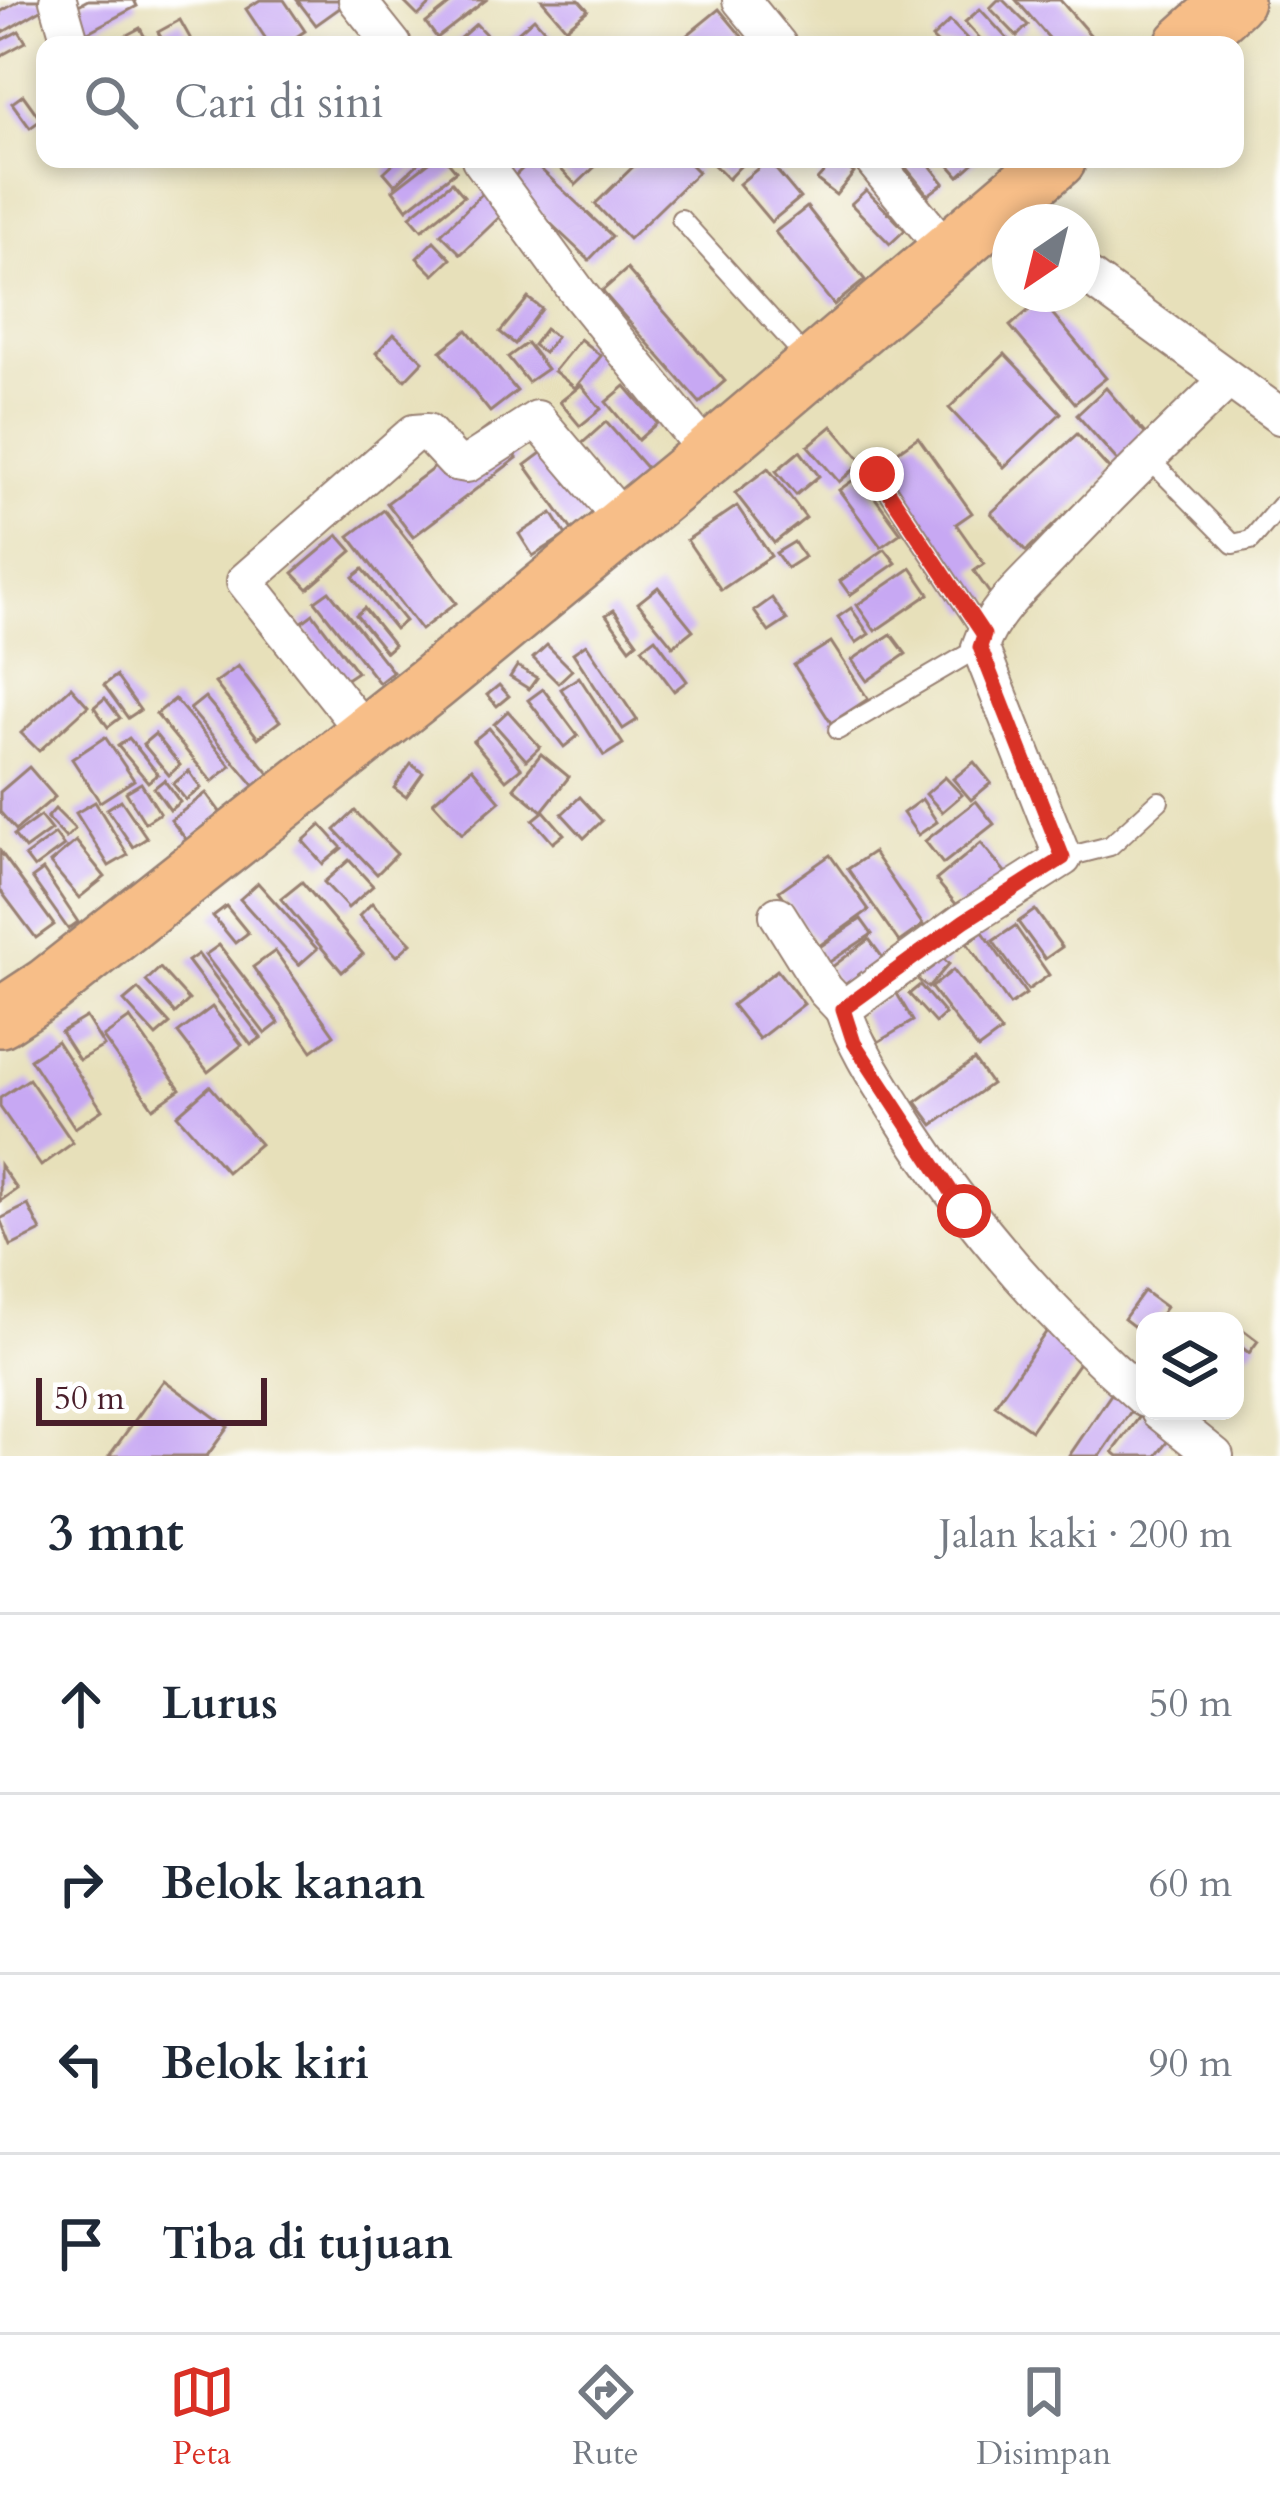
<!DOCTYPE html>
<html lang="id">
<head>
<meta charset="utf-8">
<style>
  body { margin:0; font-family:Cardo,serif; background:#f2f2f3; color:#1f2937 }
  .controls { position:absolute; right:36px; bottom:36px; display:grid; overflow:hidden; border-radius:24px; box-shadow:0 6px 18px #0003 }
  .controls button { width:108px; height:108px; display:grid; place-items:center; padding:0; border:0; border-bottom:3px solid #e0e1e3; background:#fff; color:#1f2937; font:60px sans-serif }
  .compass { position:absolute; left:992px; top:204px; width:108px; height:108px; border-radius:50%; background:#fff; box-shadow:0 6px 18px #0003; rotate:215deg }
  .scale { position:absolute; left:36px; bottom:30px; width:231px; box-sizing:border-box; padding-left:12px; border:6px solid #4a1f2b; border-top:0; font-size:33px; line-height:42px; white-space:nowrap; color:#4a1f2b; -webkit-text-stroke:9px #fff; paint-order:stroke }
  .stop { position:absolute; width:36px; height:36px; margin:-27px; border:9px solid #d93025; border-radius:50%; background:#fff }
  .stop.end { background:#d93025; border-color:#fff; box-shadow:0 3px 12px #0008 }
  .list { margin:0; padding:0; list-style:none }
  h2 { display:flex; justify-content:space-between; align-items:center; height:156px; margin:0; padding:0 48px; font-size:51px }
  h2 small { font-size:39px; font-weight:400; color:#747a83 }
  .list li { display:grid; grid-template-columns:78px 1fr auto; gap:36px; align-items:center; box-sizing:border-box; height:180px; padding:0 48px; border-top:3px solid #e0e1e3 }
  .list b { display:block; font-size:45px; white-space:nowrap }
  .list em { font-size:39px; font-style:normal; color:#747a83 }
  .icon { flex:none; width:66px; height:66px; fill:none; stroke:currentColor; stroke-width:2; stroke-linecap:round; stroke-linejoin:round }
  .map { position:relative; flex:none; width:1280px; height:1456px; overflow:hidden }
  .search { position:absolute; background:#fff; box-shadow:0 6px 18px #0003; left:36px; right:36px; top:36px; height:132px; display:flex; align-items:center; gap:30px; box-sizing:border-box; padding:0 42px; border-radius:24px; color:#747a83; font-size:45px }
  .sheet { height:876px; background:#fff }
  nav { display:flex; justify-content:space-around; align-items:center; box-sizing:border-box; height:168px; border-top:3px solid #e0e1e3; background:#fff; font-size:33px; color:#747a83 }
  nav a { display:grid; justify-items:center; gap:6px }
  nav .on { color:#d93025 }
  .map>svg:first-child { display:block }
  .building { fill:#c7a8f3 }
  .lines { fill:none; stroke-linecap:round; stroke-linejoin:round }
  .service-casing { stroke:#988072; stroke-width:22 }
  .minor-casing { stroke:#988072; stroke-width:40 }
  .trunk-casing { stroke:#988072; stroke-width:62 }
  .service { stroke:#fff; stroke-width:18 }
  .minor { stroke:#fff; stroke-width:36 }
  .trunk { stroke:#f7be88; stroke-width:57 }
  .route { stroke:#d93025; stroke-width:15 }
</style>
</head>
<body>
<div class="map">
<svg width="1280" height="1456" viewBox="0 0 1280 1456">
  <rect width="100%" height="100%" fill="#fff"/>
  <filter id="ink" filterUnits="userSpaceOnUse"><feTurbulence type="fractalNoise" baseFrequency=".00833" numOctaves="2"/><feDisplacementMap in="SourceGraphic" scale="24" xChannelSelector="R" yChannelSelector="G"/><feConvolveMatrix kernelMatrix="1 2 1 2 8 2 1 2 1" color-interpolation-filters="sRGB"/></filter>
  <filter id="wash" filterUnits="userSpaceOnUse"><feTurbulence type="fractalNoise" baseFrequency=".004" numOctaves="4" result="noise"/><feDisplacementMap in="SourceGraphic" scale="48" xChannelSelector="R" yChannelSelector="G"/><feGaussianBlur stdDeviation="2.7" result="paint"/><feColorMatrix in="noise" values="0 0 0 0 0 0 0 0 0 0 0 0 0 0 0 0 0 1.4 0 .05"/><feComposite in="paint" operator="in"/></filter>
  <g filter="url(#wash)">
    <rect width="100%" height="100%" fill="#e7e0ba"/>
    <g id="blocks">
      <g class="building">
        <path d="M21,0H42L46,7L0,34V12Z"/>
        <path d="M88,0H134L137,6L86,33L73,8Z"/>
        <path d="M260,0H284L305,31L284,45H270L246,9Z"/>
        <path d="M297,0H351L316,25Z"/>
        <path d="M402,0H435L418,16Z"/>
        <path d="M455,0H486L437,38L426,23Z"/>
        <path d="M542,0H579L588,10L566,28Z"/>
        <path d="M998,0H1003L1028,25L1017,36L990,8Z"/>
        <path d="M1016,0H1060L1099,45H1055Z"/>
        <path d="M719,9L745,40L738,45H675Z"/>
        <path d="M980,9L1013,45H986L965,22Z"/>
        <path d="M534,18L551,37L542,45H514L509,40Z"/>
        <path d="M180,20L194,45H165L158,32Z"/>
        <path d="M950,21L973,45H939L932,38Z"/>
        <path d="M476,24L496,45H452Z"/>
        <path d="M140,28L149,45H108Z"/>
        <path d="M19,31L26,42L0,56V41Z"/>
        <path d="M23,95L41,120L30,128L12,103Z"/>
        <path d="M398,159H423L395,185L384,172Z"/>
        <path d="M433,159H446L456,171L407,209L393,190Z"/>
        <path d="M551,159H603L576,185Z"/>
        <path d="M641,159H685L698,172L629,239L595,204Z"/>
        <path d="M708,159H747L728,179Z"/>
        <path d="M836,159L854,173L836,195L817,180Z"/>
        <path d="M899,159H925L944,183L928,195Z"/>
        <path d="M944,159H978L959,176Z"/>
        <path d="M531,160L612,236L589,260L508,183Z"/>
        <path d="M768,160L800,198L771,222L739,184Z"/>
        <path d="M452,182L464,196L422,230L410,216Z"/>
        <path d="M490,186L510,207L461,254L441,234Z"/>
        <path d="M866,190L905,230L890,244L851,204Z"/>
        <path d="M807,207L865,280L834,305L775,232Z"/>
        <path d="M434,241L451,259L434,275L417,258Z"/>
        <path d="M627,269L725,381L700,403L602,291Z"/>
        <path d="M528,298L542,309L515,344L500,332Z"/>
        <path d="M1041,300L1106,378L1075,403L1010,326Z"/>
        <path d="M545,329L556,337L544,353L533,345Z"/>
        <path d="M467,330L517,391L490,412L441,351Z"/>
        <path d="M394,334L423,361L405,380L376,353Z"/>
        <path d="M580,339L601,356L575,388L554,371Z"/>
        <path d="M527,343L547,369L528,382L508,357Z"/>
        <path d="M1005,354L1061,413L1004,467L949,408Z"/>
        <path d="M581,385L601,409L580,426L560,402Z"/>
        <path d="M625,386L657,423L638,440L606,402Z"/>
        <path d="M1106,388L1153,443L1125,469L1077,415Z"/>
        <path d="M606,422L650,472L621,498L577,448Z"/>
        <path d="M491,425L517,458L413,537L387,503Z"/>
        <path d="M832,426L863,462L839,482L808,446Z"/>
        <path d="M1077,434L1111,471L1026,551L991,513Z"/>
        <path d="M918,437L972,513L956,524L984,564L974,571L993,598L969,613L875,467Z"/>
        <path d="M557,441L605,506L572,530L525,465Z"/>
        <path d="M800,451L819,476L796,495L776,471Z"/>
        <path d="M768,468L806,518L774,543L735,493Z"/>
        <path d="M859,476L901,533L881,547L839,490Z"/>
        <path d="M737,506L771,556L721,590L687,540Z"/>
        <path d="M384,510L456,603L421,630L349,536Z"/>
        <path d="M552,513L566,535L533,556L519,534Z"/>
        <path d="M338,535L352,551L308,589L293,573Z"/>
        <path d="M794,542L804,557L787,568L776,553Z"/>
        <path d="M885,549L896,563L850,595L840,581Z"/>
        <path d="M911,568L929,594L875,631L857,605Z"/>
        <path d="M363,569L405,621L395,629L353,577Z"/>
        <path d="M658,587L693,630L673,646L638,603Z"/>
        <path d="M329,591L393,672L379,683L315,601Z"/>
        <path d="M772,598L787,620L769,632L754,611Z"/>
        <path d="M364,608L394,645L386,652L356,615Z"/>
        <path d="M851,608L869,634L856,643L838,617Z"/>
        <path d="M614,610L637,642L630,648L606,615Z"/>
        <path d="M313,614L357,672L345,680L301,623Z"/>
        <path d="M891,634L906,654L867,681L852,660Z"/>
        <path d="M655,638L687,681L674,691L642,648Z"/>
        <path d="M831,642L868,699L831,723L794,665Z"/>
        <path d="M586,644L637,720L623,729L573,653Z"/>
        <path d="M547,645L572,670L558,683L533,658Z"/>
        <path d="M238,666L280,721L258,738L215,683Z"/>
        <path d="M517,666L537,678L529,689L510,677Z"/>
        <path d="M116,676L140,710L128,718L104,685Z"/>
        <path d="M579,677L623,744L604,756L561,689Z"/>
        <path d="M499,685L509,696L497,706L487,695Z"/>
        <path d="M71,687L88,706L39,751L21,733Z"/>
        <path d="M543,689L578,736L564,747L528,700Z"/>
        <path d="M205,697L272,777L257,789L190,709Z"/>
        <path d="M105,698L120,718L108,727L94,707Z"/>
        <path d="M175,699L231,766L212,782L156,714Z"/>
        <path d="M508,711L540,747L526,760L494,724Z"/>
        <path d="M489,728L521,768L506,780L473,741Z"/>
        <path d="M155,734L180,765L169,775L143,744Z"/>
        <path d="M105,737L134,780L100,802L72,759Z"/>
        <path d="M129,738L158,774L148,782L118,746Z"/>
        <path d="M541,754L569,777L542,811L514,788Z"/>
        <path d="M974,762L991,783L971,800L953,779Z"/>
        <path d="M411,764L423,773L406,797L394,788Z"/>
        <path d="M29,767L55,797L16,830L0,812V792Z"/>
        <path d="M472,768L500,801L462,834L433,802Z"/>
        <path d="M189,771L201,788L186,800L173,784Z"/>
        <path d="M945,777L962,795L942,812L926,794Z"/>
        <path d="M164,780L180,802L170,810L154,788Z"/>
        <path d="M141,783L160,813L145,823L126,792Z"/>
        <path d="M206,793L223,816L188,842L171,820Z"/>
        <path d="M580,797L602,821L584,838L562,814Z"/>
        <path d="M922,799L937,822L918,835L903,813Z"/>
        <path d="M121,800L147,838L133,847L107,809Z"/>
        <path d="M976,801L994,824L943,864L925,841Z"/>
        <path d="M95,802L128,855L109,866L76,813Z"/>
        <path d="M55,809L75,829L66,838L47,818Z"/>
        <path d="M355,811L397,854L377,874L335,830Z"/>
        <path d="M544,811L564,834L553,843L533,820Z"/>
        <path d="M40,816L51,830L25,849L14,835Z"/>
        <path d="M321,825L342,848L323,864L303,841Z"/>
        <path d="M55,834L64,846L34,868L25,856Z"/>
        <path d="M76,841L105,877L79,898L50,863Z"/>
        <path d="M981,843L1010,878L965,915L936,880Z"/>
        <path d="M0,851L54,925L36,938L0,890Z"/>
        <path d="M873,852L923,925L899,942L848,869Z"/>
        <path d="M830,855L869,910L819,946L779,891Z"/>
        <path d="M349,860L373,886L348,908L324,882Z"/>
        <path d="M43,870L78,922L68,929L32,878Z"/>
        <path d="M302,882L363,954L342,972L281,899Z"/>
        <path d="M258,883L317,949L299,965L240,899Z"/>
        <path d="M372,903L411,943L397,956L359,916Z"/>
        <path d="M226,906L248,933L235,943L213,916Z"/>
        <path d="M1035,910L1062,947L1045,959L1018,922Z"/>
        <path d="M861,919L872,934L825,965L815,950Z"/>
        <path d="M1015,926L1049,975L1028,990L993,941Z"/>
        <path d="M983,932L1026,994L1010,1005L967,943Z"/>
        <path d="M869,939L883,958L842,988L828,970Z"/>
        <path d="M219,945L279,1023L265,1034L205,955Z"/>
        <path d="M275,951L334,1035L312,1051L253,967Z"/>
        <path d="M936,952L949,964L928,988L914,976Z"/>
        <path d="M198,954L261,1038L251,1045L188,961Z"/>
        <path d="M160,968L189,1000L175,1013L146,981Z"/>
        <path d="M777,970L804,1004L759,1039L732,1005Z"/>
        <path d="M953,970L1001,1032L978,1049L931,988Z"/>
        <path d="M920,985L945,1014L935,1023L909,994Z"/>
        <path d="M138,989L170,1024L156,1036L124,1001Z"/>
        <path d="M896,992L913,1021L878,1042L861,1013Z"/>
        <path d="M212,1007L242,1045L208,1072L178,1033Z"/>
        <path d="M86,1017L104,1046L79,1060L61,1032Z"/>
        <path d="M130,1018L180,1089L153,1108L103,1037Z"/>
        <path d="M57,1041L102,1110L75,1128L30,1059Z"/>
        <path d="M974,1060L991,1084L933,1125L916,1102Z"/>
        <path d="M29,1079L73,1143L41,1166L0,1107V1098Z"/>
        <path d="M210,1086L260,1144L227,1172L177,1115Z"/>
        <path d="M0,1165L17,1189L0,1201Z"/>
        <path d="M28,1205L41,1231L11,1246L0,1219Z"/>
        <path d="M1144,1291L1166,1307L1156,1321H1145V1335L1124,1319Z"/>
        <path d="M1049,1328L1085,1354L1031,1430L995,1405Z"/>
        <path d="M1242,1329L1258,1341L1249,1353L1235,1342Z"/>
        <path d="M164,1380L228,1427L207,1456H109Z"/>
        <path d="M1118,1384L1140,1398L1100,1456H1069Z"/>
        <path d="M1144,1411L1175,1432L1156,1456H1118L1113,1452Z"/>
      </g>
    </g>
  </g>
  <g filter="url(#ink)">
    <use href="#blocks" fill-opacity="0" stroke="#988072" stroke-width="3"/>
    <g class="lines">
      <defs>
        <g id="service">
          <path d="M681,219L810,362"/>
          <path d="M1147,457L1233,544L1251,540L1280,506"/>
          <path d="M877,474L984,635"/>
          <path d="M838,730L980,647"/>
          <path d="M1063,858L1110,846L1159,801"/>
        </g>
        <g id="minor">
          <path d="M58,0L71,45"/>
          <path d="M357,0L393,45"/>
          <path d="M741,0L778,45"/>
          <path d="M480,159L579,294L709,455"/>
          <path d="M872,159L947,251"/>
          <path d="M1082,272L1280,416"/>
          <path d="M367,735L245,581L414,433L427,432L455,462L467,464L537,419L626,524"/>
          <path d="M778,915L825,990L843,1009"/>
          <path d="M1145,1399C1050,1316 966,1220 899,1114C877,1079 856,1048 843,1009L964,921L1063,858L980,647C992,610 1029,580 1055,552C1111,493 1169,436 1228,380"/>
          <path d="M1159,1411L1215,1456"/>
        </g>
        <g id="trunk">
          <path d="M1184,45L1234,0"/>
          <path d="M0,1018L47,987L432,683L709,455L1057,159"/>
        </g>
      </defs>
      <use href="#service" class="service-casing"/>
      <use href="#minor" class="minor-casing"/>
      <use href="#trunk" class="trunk-casing"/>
      <use href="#service" class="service"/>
      <use href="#minor" class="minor"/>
      <use href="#trunk" class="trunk"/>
    </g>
  </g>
  <g class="lines" filter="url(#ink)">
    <path class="route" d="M877,474L984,635L980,647L1063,858L964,921L843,1009L854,1043L964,1211"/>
  </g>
</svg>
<div class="controls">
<button><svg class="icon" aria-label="layers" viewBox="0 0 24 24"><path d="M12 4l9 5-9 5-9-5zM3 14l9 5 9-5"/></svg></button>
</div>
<svg class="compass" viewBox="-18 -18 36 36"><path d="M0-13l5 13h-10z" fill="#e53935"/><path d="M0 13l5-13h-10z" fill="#747a83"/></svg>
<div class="scale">50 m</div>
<div class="stop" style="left:964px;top:1211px"></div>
<div class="stop end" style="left:877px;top:474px"></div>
<div class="search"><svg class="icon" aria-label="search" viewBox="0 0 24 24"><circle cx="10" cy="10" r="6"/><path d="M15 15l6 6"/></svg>Cari di sini</div>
</div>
<section class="sheet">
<h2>3 mnt<small>Jalan kaki · 200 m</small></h2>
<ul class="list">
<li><svg class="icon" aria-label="ahead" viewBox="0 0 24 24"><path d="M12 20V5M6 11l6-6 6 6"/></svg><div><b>Lurus</b></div><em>50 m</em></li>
<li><svg class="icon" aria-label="right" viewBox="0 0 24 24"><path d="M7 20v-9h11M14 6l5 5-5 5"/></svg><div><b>Belok kanan</b></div><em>60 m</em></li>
<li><svg class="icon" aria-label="left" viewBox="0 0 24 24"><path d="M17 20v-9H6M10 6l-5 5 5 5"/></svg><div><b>Belok kiri</b></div><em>90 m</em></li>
<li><svg class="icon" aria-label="arrive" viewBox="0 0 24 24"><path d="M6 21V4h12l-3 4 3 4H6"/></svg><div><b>Tiba di tujuan</b></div></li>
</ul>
</section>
<nav>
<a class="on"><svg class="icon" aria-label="map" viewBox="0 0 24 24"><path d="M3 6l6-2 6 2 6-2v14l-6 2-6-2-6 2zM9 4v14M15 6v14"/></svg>Peta</a>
<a><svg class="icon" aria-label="directions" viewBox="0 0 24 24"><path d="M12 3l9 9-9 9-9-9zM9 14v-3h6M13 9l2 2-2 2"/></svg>Rute</a>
<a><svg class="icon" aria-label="saved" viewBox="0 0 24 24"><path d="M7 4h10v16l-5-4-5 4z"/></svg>Disimpan</a>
</nav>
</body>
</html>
